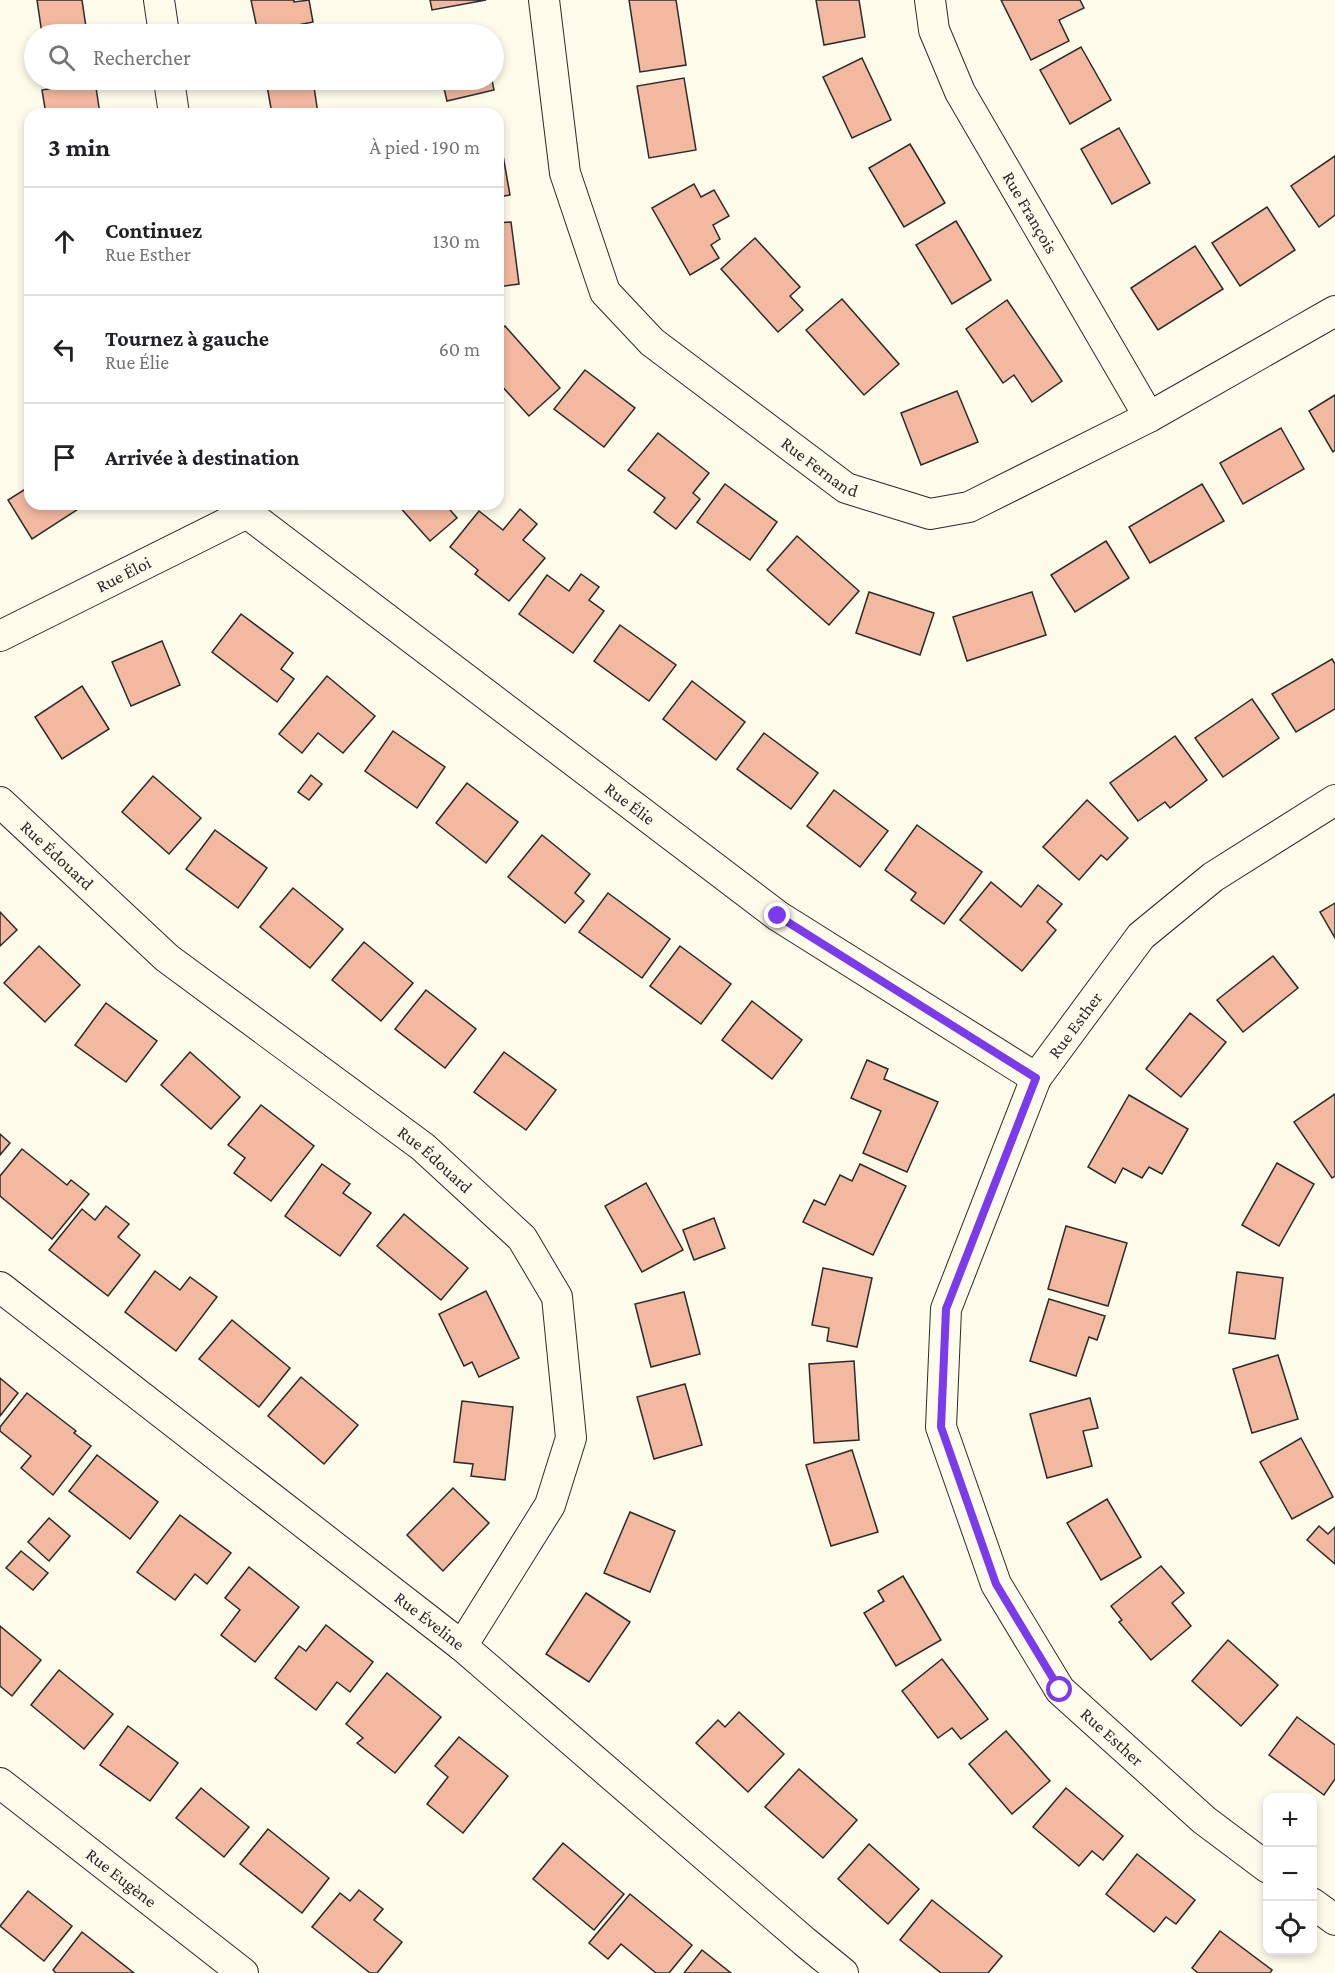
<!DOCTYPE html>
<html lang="fr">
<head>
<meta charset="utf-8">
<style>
  body { margin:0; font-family:"Crimson Pro",serif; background:#f2f2f2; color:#202124 }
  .controls { position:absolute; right:18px; bottom:18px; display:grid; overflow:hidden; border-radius:12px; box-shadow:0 3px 9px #0003 }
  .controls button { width:54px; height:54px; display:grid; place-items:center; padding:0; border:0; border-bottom:2px solid #e0e0e0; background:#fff; color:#202124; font:30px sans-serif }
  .stop { position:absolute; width:18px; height:18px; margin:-14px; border:4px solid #7c3aed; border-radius:50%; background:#fff }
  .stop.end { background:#7c3aed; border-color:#fff; box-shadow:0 2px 6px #0008 }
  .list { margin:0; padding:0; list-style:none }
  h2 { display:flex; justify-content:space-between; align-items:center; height:78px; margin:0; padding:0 24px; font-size:26px }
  h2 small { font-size:20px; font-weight:400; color:#757577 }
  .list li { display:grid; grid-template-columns:39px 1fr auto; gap:18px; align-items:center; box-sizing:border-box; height:108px; padding:0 24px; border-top:2px solid #e0e0e0 }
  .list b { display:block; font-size:22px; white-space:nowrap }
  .list p { margin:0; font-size:20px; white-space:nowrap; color:#757577 }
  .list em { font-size:20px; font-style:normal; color:#757577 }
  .icon { flex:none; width:33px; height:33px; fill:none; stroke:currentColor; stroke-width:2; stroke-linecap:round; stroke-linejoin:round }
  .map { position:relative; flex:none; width:1335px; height:1973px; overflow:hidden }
  .search { position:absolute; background:#fff; box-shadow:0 3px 9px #0003; left:24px; top:24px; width:480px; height:66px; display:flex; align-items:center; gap:15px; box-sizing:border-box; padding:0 21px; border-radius:33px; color:#757577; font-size:22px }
  .panel { position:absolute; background:#fff; box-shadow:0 3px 9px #0003; left:24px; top:108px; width:480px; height:402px; border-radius:18px }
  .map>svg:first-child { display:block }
  .building { fill:#f2b8a0; stroke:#2b2b2b; stroke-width:1.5 }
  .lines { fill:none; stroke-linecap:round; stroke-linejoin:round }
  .minor-casing { stroke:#2b2b2b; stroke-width:32 }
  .minor { stroke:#fdfbea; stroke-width:30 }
  .route { stroke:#7c3aed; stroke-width:8 }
  .labels { text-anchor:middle; stroke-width:4.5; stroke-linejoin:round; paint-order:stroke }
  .street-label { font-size:18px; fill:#2b2b2b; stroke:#fdfbea }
</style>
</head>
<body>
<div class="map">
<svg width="1335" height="1973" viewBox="0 0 1335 1973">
  <rect width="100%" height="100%" fill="#fdfbea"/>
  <g class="building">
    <path d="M37,0H82L87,34H42Z"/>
    <path d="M251,0H294V2L309,0L313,22L258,33Z"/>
    <path d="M430,0H486L432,10Z"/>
    <path d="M629,0H676L686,65L640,72Z"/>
    <path d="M816,0H859L865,37L824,45Z"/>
    <path d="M1001,0H1080L1084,8L1059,20L1069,41L1031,60Z"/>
    <path d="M481,28L482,34H453Z"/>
    <path d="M1081,47L1111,100L1070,124L1040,70Z"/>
    <path d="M862,58L891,120L852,138L823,77Z"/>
    <path d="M684,78L696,150L649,158L637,86Z"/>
    <path d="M266,80H313L318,114H272Z"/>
    <path d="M442,80H492L494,90L447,101Z"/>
    <path d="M95,81L100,114H46L42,90Z"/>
    <path d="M498,127L510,195L498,197Z"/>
    <path d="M1119,128L1150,183L1112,204L1081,149Z"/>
    <path d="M910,144L945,203L904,227L869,168Z"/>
    <path d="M1335,156V215L1319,227L1291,186Z"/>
    <path d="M694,184L701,197L714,190L729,216L713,225L720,239L711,245L719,258L690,275L652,208Z"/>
    <path d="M1267,207L1295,250L1240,286L1212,243Z"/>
    <path d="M956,221L991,280L952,304L916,245Z"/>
    <path d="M511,222L519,284L498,287V223Z"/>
    <path d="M755,238L800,287L790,296L803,310L778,332L721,269Z"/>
    <path d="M1195,246L1223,289L1158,330L1131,288Z"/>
    <path d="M842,299L899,364L864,395L806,330Z"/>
    <path d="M1007,300L1062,381L1032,402L1014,375L1003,383L966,329Z"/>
    <path d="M505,326L560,388L529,416L498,382V332Z"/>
    <path d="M585,370L635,408L604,447L554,409Z"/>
    <path d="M957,391L978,442L921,465L901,413Z"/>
    <path d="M1335,395V450L1333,452L1309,411Z"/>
    <path d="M1281,428L1304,469L1243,504L1220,463Z"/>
    <path d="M658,433L709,473L693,493L700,499L676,529L654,512L665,498L628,470Z"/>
    <path d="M725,484L777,522L750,560L697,522Z"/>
    <path d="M1202,484L1224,521L1150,563L1129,527Z"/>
    <path d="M30,486V504H86L32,539L8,500Z"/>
    <path d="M397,504H445L457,518L430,541Z"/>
    <path d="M520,509L537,524L523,540L545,558L509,601L475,574L478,570L450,547L479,511L503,530Z"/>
    <path d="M797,536L859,591L829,625L767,570Z"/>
    <path d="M1106,541L1129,578L1075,612L1051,575Z"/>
    <path d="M581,574L599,587L589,600L604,611L573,653L519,614L547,575L569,591Z"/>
    <path d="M869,592L934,613L920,655L856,633Z"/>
    <path d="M1032,592L1046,635L967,661L953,617Z"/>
    <path d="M241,614L293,653L281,669L294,679L277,702L212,652Z"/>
    <path d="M620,625L676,665L649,701L594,661Z"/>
    <path d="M162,641L180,685L131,706L112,662Z"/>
    <path d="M1332,659L1335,664V709L1296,732L1272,694Z"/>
    <path d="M327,676L375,716L343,753L318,733L302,753L279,734Z"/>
    <path d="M692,681L745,722L716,760L663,719Z"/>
    <path d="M82,686L109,729L62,759L35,717Z"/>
    <path d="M1252,699L1279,738L1223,777L1195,738Z"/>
    <path d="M393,731L445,767L417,808L365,771Z"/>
    <path d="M764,733L818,773L791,809L737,769Z"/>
    <path d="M1175,736L1207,780L1170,808L1165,802L1138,821L1110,783Z"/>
    <path d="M311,775L322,784L309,800L298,792Z"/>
    <path d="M153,776L201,818L169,854L122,812Z"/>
    <path d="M467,783L518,822L486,863L436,823Z"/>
    <path d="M834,790L888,831L860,867L807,826Z"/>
    <path d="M1087,800L1128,838L1107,860L1101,855L1079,880L1043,847Z"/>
    <path d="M917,825L982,872L944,924L911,900L916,893L885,870Z"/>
    <path d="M215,830L267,868L238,908L186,869Z"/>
    <path d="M542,835L590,874L575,893L584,901L565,923L508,877Z"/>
    <path d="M991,882L1021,907L1038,885L1062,904L1047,922L1056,930L1022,971L960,920Z"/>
    <path d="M293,888L343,929L310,968L260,927Z"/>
    <path d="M608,893L670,939L642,978L579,932Z"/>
    <path d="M1335,903V938L1320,912Z"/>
    <path d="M0,912L17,930L0,946Z"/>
    <path d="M364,942L413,983L381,1021L332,980Z"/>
    <path d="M39,946L80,985L45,1022L4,983Z"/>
    <path d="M680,946L731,984L701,1024L650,986Z"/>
    <path d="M1273,956L1298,988L1243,1032L1217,1000Z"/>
    <path d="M426,990L476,1029L445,1068L395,1029Z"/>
    <path d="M752,1001L802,1040L772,1079L722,1040Z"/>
    <path d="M106,1003L157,1041L126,1082L75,1045Z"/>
    <path d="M1190,1013L1226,1042L1181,1097L1146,1069Z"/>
    <path d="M190,1052L240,1097L211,1129L161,1085Z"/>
    <path d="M504,1052L556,1090L526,1130L474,1092Z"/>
    <path d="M867,1060L888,1069L884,1079L938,1102L907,1172L863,1153L881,1111L851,1098Z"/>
    <path d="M1335,1094V1176L1332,1178L1294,1122Z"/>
    <path d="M1129,1095L1188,1129L1162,1174L1149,1167L1142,1178L1123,1168L1115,1183L1088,1167Z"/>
    <path d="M261,1105L314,1146L271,1201L234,1173L245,1158L228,1145Z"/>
    <path d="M0,1134L10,1143L0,1155Z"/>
    <path d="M22,1149L67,1185L71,1180L89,1194L52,1239L0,1196V1176Z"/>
    <path d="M1277,1163L1314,1184L1279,1246L1242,1225Z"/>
    <path d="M322,1164L350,1184L343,1193L371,1213L340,1256L285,1216Z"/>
    <path d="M860,1164L906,1186L873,1255L803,1222L814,1200L825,1205L840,1175L852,1181Z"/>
    <path d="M646,1183L683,1250L642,1272L605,1206Z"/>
    <path d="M106,1206L129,1224L118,1237L140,1255L108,1296L49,1250L82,1209L95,1220Z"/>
    <path d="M404,1214L468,1268L441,1300L377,1246Z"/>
    <path d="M714,1218L725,1248L694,1260L683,1230Z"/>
    <path d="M1066,1226L1127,1243L1108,1306L1048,1289Z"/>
    <path d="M823,1268L872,1278L857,1347L827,1341L829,1328L812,1325Z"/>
    <path d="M155,1271L180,1290L190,1277L217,1297L176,1351L125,1312Z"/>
    <path d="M1237,1272L1283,1278L1275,1339L1229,1333Z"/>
    <path d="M486,1291L519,1358L479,1377L472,1362L464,1366L439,1314Z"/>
    <path d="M684,1292L700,1354L651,1367L635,1304Z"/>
    <path d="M1049,1299L1105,1316L1097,1340L1089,1337L1076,1376L1030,1361Z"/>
    <path d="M232,1320L290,1368L259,1407L199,1359Z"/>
    <path d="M1278,1355L1298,1419L1252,1433L1233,1369Z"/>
    <path d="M854,1361L859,1440L814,1443L809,1364Z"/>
    <path d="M301,1377L358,1425L324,1464L268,1416Z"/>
    <path d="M0,1378L18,1393L0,1416Z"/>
    <path d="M685,1384L702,1445L654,1459L637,1397Z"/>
    <path d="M27,1393L76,1431L74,1433L91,1446L53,1495L21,1468L31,1456L0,1431V1427Z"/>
    <path d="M1090,1398L1098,1428L1083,1431L1092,1466L1047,1478L1030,1414Z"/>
    <path d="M462,1401L513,1407L505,1480L471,1476L473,1464L454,1462Z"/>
    <path d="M1301,1438L1333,1497L1292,1519L1260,1462Z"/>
    <path d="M852,1450L878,1532L831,1546L806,1465Z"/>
    <path d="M97,1455L158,1502L130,1539L69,1491Z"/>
    <path d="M453,1488L489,1523L443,1571L407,1535Z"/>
    <path d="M1107,1499L1141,1557L1101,1580L1067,1523Z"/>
    <path d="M630,1512L675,1531L650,1592L604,1573Z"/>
    <path d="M180,1515L231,1553L207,1584L195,1574L175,1600L137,1572Z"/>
    <path d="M49,1518L70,1536L49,1561L28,1542Z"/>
    <path d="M1319,1526L1328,1534L1335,1527V1564L1307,1540Z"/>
    <path d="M21,1551L48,1573L33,1590L6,1568Z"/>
    <path d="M1161,1566L1184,1593L1172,1603L1191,1626L1151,1660L1119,1622L1122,1620L1111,1606Z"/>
    <path d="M249,1567L299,1607L255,1662L221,1635L240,1610L225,1598Z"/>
    <path d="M903,1576L941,1640L896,1666L864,1613L884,1601L878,1591Z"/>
    <path d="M586,1593L630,1622L589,1682L546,1654Z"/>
    <path d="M326,1625L373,1662L350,1692L337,1682L316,1710L275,1678L299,1646L306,1651Z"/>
    <path d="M0,1626L41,1660L12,1696L0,1686Z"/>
    <path d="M1228,1640L1278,1685L1241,1726L1192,1681Z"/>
    <path d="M942,1659L988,1719L961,1739L952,1728L938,1738L902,1691Z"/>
    <path d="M59,1670L113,1714L84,1749L31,1705Z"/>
    <path d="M387,1673L441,1717L395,1773L357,1743L363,1738L346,1724Z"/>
    <path d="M739,1712L784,1754L748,1792L696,1743L718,1720L725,1727Z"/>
    <path d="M1297,1717L1335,1745V1779L1324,1795L1269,1755Z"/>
    <path d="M128,1726L178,1763L150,1801L100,1765Z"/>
    <path d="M1006,1731L1050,1781L1012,1814L969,1764Z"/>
    <path d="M459,1737L508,1776L463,1833L427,1804L448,1777L435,1766Z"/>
    <path d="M799,1769L857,1820L823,1858L765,1807Z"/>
    <path d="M201,1788L249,1827L224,1857L176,1818Z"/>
    <path d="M1066,1788L1123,1836L1103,1860L1092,1851L1079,1866L1033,1827Z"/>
    <path d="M268,1829L329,1878L302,1913L240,1864Z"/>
    <path d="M563,1843L624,1894L594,1930L533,1879Z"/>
    <path d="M869,1844L919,1889L888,1924L838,1879Z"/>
    <path d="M1137,1854L1195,1900L1176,1924L1166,1917L1154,1932L1106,1894Z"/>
    <path d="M359,1890L383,1909L374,1920L402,1942L377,1973H370L312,1927L340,1893L350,1901Z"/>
    <path d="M28,1891L72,1926L44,1961L0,1926Z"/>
    <path d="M630,1894L692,1945L669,1973H656L621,1944L608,1959L589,1943Z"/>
    <path d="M932,1900L1002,1956L988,1973H941L900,1940Z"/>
    <path d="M1220,1931L1272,1970L1270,1973H1198L1192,1968Z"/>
    <path d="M82,1932L134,1973H56L53,1970Z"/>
    <path d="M702,1950L731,1973H684Z"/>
  </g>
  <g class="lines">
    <defs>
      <g id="minor">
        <path d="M159,0L164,34"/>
        <path id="s1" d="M544,0L565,173L605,292L652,342L846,488L930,514L969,507L1149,417L1335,311"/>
        <path id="s2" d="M930,0L934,30L960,92L1149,417"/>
        <path d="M169,80L174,114"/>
        <path id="s3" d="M245,504L247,513L778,916L1036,1078"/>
        <path id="s4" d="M0,636L247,513"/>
        <path id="s5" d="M0,802L167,958L423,1147L522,1238L557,1297L571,1438L550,1505L462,1646"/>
        <path id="s6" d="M0,1287L462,1646L805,1942L843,1973"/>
        <path id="s7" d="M0,1783L243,1973"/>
        <path id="s8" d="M1268,1868L1204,1820L1060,1690L996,1584L941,1427L946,1309L1036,1078L1141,936L1213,877L1335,800"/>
        <path d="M1312,1903L1335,1920"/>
      </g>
    </defs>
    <use href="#minor" class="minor-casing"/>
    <use href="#minor" class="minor"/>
  </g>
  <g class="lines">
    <path class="route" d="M778,916L1036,1078L946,1309L941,1427L996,1584L1060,1690"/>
  </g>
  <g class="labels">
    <g class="street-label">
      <text dy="6" stroke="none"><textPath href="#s2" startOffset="237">Rue François</textPath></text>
      <text dy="6" stroke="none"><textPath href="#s1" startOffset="578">Rue Fernand</textPath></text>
      <text dy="6" stroke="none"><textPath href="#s4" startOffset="138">Rue Éloi</textPath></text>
      <text dy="6" stroke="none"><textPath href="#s3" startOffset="490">Rue Élie</textPath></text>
      <text dy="6" stroke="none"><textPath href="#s5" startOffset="78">Rue Édouard</textPath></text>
      <text dy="6" stroke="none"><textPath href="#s8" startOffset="996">Rue Esther</textPath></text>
      <text dy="6" stroke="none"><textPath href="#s5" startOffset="564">Rue Édouard</textPath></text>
      <text dy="6" stroke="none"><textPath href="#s6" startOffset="544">Rue Éveline</textPath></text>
      <text transform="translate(1112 1737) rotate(42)" y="6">Rue Esther</text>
      <text dy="6" stroke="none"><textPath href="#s7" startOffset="154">Rue Eugène</textPath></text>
    </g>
  </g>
</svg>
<div class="controls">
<button>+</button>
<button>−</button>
<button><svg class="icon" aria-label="locate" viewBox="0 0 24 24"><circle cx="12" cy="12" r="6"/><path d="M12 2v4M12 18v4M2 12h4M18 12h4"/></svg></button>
</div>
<div class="stop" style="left:1060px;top:1690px"></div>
<div class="stop end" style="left:778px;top:916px"></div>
<div class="search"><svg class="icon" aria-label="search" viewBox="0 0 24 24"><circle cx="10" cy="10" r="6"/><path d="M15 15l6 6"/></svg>Rechercher</div>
<section class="panel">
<h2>3 min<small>À pied · 190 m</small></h2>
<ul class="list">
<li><svg class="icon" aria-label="ahead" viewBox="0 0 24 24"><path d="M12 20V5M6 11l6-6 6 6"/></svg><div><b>Continuez</b><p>Rue Esther</p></div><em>130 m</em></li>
<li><svg class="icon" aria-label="left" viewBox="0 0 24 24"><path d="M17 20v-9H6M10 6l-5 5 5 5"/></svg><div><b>Tournez à gauche</b><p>Rue Élie</p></div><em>60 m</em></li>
<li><svg class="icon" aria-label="arrive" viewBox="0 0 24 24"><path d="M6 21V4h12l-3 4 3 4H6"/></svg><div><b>Arrivée à destination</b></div></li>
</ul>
</section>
</div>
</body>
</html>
